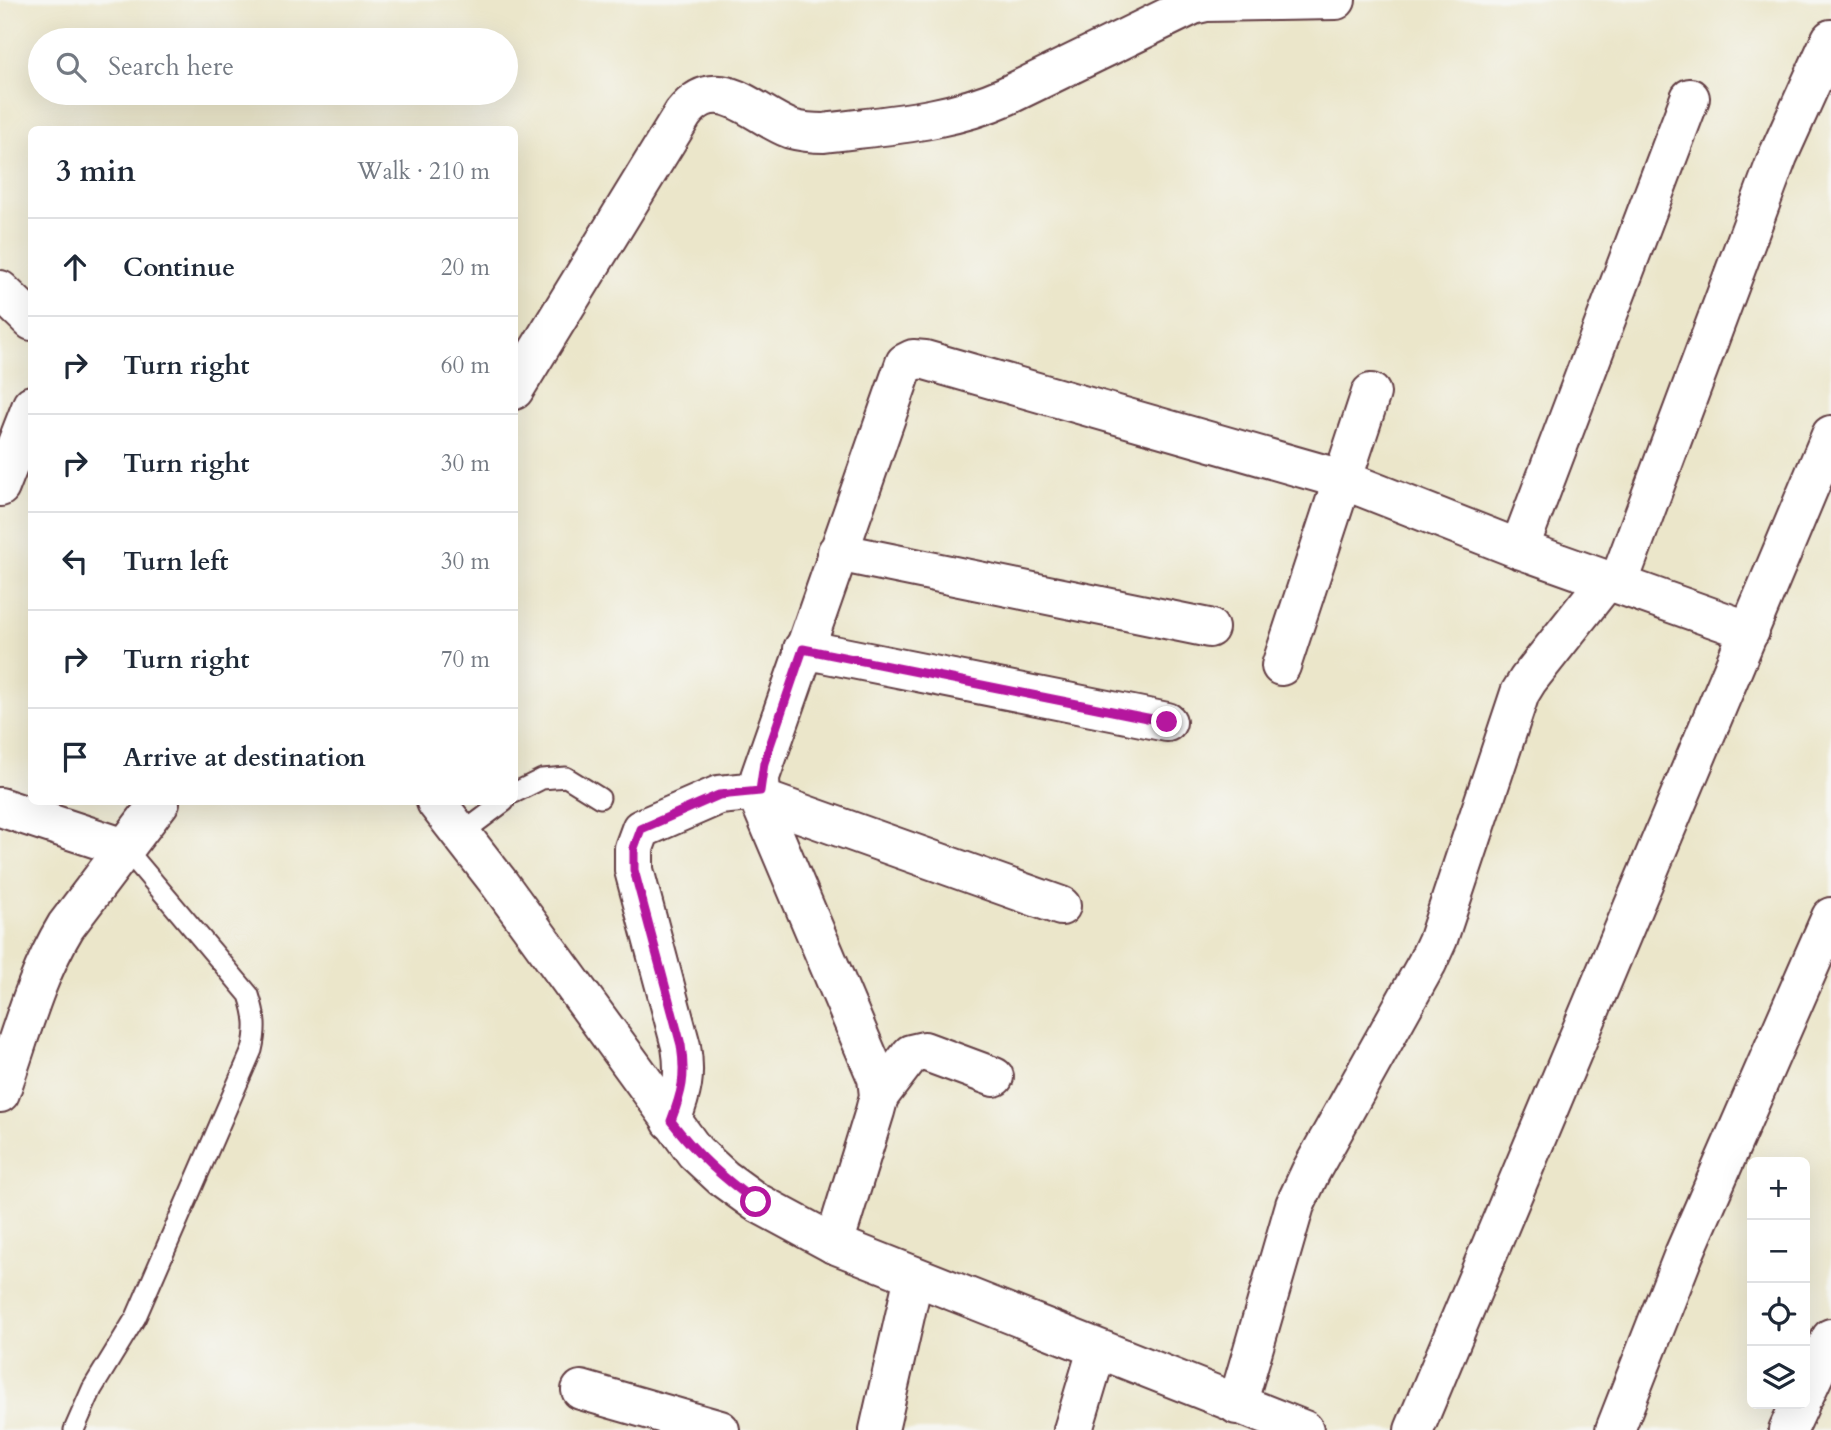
<!DOCTYPE html>
<html lang="en">
<head>
<meta charset="utf-8">
<style>
  body { margin:0; font-family:Cardo,serif; background:#f6f6f7; color:#1f2937 }
  .controls { position:absolute; right:21px; bottom:21px; display:grid; overflow:hidden; border-radius:10px; box-shadow:0 7px 28px #0002 }
  .controls button { width:63px; height:63px; display:grid; place-items:center; padding:0; border:0; border-bottom:2px solid #e0e1e3; background:#fff; color:#1f2937; font:35px sans-serif }
  .stop { position:absolute; width:21px; height:21px; margin:-16px; border:5px solid #b5179e; border-radius:50%; background:#fff }
  .stop.end { background:#b5179e; border-color:#fff; box-shadow:0 2px 7px #0008 }
  .list { margin:0; padding:0; list-style:none }
  h2 { display:flex; justify-content:space-between; align-items:center; height:91px; margin:0; padding:0 28px; font-size:30px }
  h2 small { font-size:23px; font-weight:400; color:#747a83 }
  .list li { display:grid; grid-template-columns:46px 1fr auto; gap:21px; align-items:center; box-sizing:border-box; height:98px; padding:0 28px; border-top:2px solid #e0e1e3 }
  .list b { display:block; font-size:26px; white-space:nowrap }
  .list em { font-size:23px; font-style:normal; color:#747a83 }
  .icon { flex:none; width:38px; height:38px; fill:none; stroke:currentColor; stroke-width:2; stroke-linecap:round; stroke-linejoin:round }
  .map { position:relative; flex:none; width:1831px; height:1430px; overflow:hidden }
  .search { position:absolute; background:#fff; box-shadow:0 7px 28px #0002; left:28px; top:28px; width:490px; height:77px; display:flex; align-items:center; gap:18px; box-sizing:border-box; padding:0 24px; border-radius:38px; color:#747a83; font-size:26px }
  .panel { position:absolute; background:#fff; box-shadow:0 7px 28px #0002; left:28px; top:126px; width:490px; height:679px; border-radius:10px }
  .map>svg:first-child { display:block }
  .lines { fill:none; stroke-linecap:round; stroke-linejoin:round }
  .service-casing { stroke:#623d43; stroke-width:23 }
  .minor-casing { stroke:#623d43; stroke-width:42 }
  .tertiary-casing { stroke:#623d43; stroke-width:42 }
  .service { stroke:#fff; stroke-width:19 }
  .minor { stroke:#fff; stroke-width:38 }
  .tertiary { stroke:#fff; stroke-width:38 }
  .route { stroke:#b5179e; stroke-width:9 }
</style>
</head>
<body>
<div class="map">
<svg width="1831" height="1430" viewBox="0 0 1831 1430">
  <rect width="100%" height="100%" fill="#f6f6f2"/>
  <filter id="ink" filterUnits="userSpaceOnUse"><feTurbulence type="fractalNoise" baseFrequency=".0143" numOctaves="2"/><feDisplacementMap in="SourceGraphic" scale="14" xChannelSelector="R" yChannelSelector="G"/><feConvolveMatrix kernelMatrix="1 2 1 2 8 2 1 2 1" color-interpolation-filters="sRGB"/></filter>
  <filter id="wash" filterUnits="userSpaceOnUse"><feTurbulence type="fractalNoise" baseFrequency=".00686" numOctaves="4" result="noise"/><feDisplacementMap in="SourceGraphic" scale="28" xChannelSelector="R" yChannelSelector="G"/><feGaussianBlur stdDeviation="1.57" result="paint"/><feColorMatrix in="noise" values="0 0 0 0 0 0 0 0 0 0 0 0 0 0 0 0 0 1.4 0 .05"/><feComposite in="paint" operator="in"/></filter>
  <g filter="url(#wash)">
    <rect width="100%" height="100%" fill="#ebe6ca"/>
  </g>
  <g filter="url(#ink)">
    <g class="lines">
      <defs>
        <g id="service">
          <path d="M514,793L542,779L566,777L600,798"/>
          <path d="M461,834L504,802"/>
          <path d="M74,1430L92,1389L136,1317L252,1050C257,1029 256,1016 249,995L125,848"/>
        </g>
        <g id="minor">
          <path d="M514,390L683,114C718,69 753,115 791,129C802,132 813,133 824,133C887,125 948,122 1006,96L1193,5L1206,2L1336,0"/>
          <path d="M0,487L32,405"/>
          <path d="M1519,549L1690,98"/>
          <path d="M837,552L1209,628"/>
          <path d="M1618,584L1778,156L1831,39"/>
          <path d="M803,649L1167,722"/>
          <path d="M1281,666L1371,393"/>
          <path d="M761,799L1061,906"/>
          <path d="M0,807L125,848"/>
          <path d="M0,1093C20,1037 35,977 66,926L160,802"/>
          <path d="M879,1096L911,1054L924,1051L994,1077"/>
          <path d="M671,1121C682,1092 686,1077 681,1046L634,870V848L641,829L719,795L759,791"/>
          <path d="M834,1244L875,1111L879,1096L877,1078L761,804L760,777L905,363L913,359L925,360L1341,479L1519,549L1750,631"/>
          <path d="M581,1390L720,1430"/>
          <path d="M1805,1394L1831,1338"/>
          <path d="M1237,1405L1295,1205L1311,1171L1427,963L1438,939L1520,693L1528,680L1607,580"/>
          <path d="M879,1430L914,1276"/>
          <path d="M1073,1430L1097,1350"/>
          <path d="M1414,1430L1831,435"/>
          <path d="M1615,1430L1684,1254L1831,917"/>
          <path d="M1788,1430L1800,1404"/>
        </g>
        <g id="tertiary">
          <path d="M0,290L32,321"/>
          <path d="M436,802L499,883L695,1152L723,1178L756,1202L834,1244L1304,1430"/>
        </g>
      </defs>
      <use href="#service" class="service-casing"/>
      <use href="#minor" class="minor-casing"/>
      <use href="#tertiary" class="tertiary-casing"/>
      <use href="#service" class="service"/>
      <use href="#minor" class="minor"/>
      <use href="#tertiary" class="tertiary"/>
    </g>
  </g>
  <g class="lines" filter="url(#ink)">
    <path class="route" d="M756,1202C721,1176 698,1156 671,1121C682,1092 686,1077 681,1045L634,870V848L641,829L719,795L760,791L764,763L803,649L1167,722"/>
  </g>
</svg>
<div class="controls">
<button>+</button>
<button>−</button>
<button><svg class="icon" aria-label="locate" viewBox="0 0 24 24"><circle cx="12" cy="12" r="6"/><path d="M12 2v4M12 18v4M2 12h4M18 12h4"/></svg></button>
<button><svg class="icon" aria-label="layers" viewBox="0 0 24 24"><path d="M12 4l9 5-9 5-9-5zM3 14l9 5 9-5"/></svg></button>
</div>
<div class="stop" style="left:756px;top:1202px"></div>
<div class="stop end" style="left:1167px;top:722px"></div>
<div class="search"><svg class="icon" aria-label="search" viewBox="0 0 24 24"><circle cx="10" cy="10" r="6"/><path d="M15 15l6 6"/></svg>Search here</div>
<section class="panel">
<h2>3 min<small>Walk · 210 m</small></h2>
<ul class="list">
<li><svg class="icon" aria-label="ahead" viewBox="0 0 24 24"><path d="M12 20V5M6 11l6-6 6 6"/></svg><div><b>Continue</b></div><em>20 m</em></li>
<li><svg class="icon" aria-label="right" viewBox="0 0 24 24"><path d="M7 20v-9h11M14 6l5 5-5 5"/></svg><div><b>Turn right</b></div><em>60 m</em></li>
<li><svg class="icon" aria-label="right" viewBox="0 0 24 24"><path d="M7 20v-9h11M14 6l5 5-5 5"/></svg><div><b>Turn right</b></div><em>30 m</em></li>
<li><svg class="icon" aria-label="left" viewBox="0 0 24 24"><path d="M17 20v-9H6M10 6l-5 5 5 5"/></svg><div><b>Turn left</b></div><em>30 m</em></li>
<li><svg class="icon" aria-label="right" viewBox="0 0 24 24"><path d="M7 20v-9h11M14 6l5 5-5 5"/></svg><div><b>Turn right</b></div><em>70 m</em></li>
<li><svg class="icon" aria-label="arrive" viewBox="0 0 24 24"><path d="M6 21V4h12l-3 4 3 4H6"/></svg><div><b>Arrive at destination</b></div></li>
</ul>
</section>
</div>
</body>
</html>
